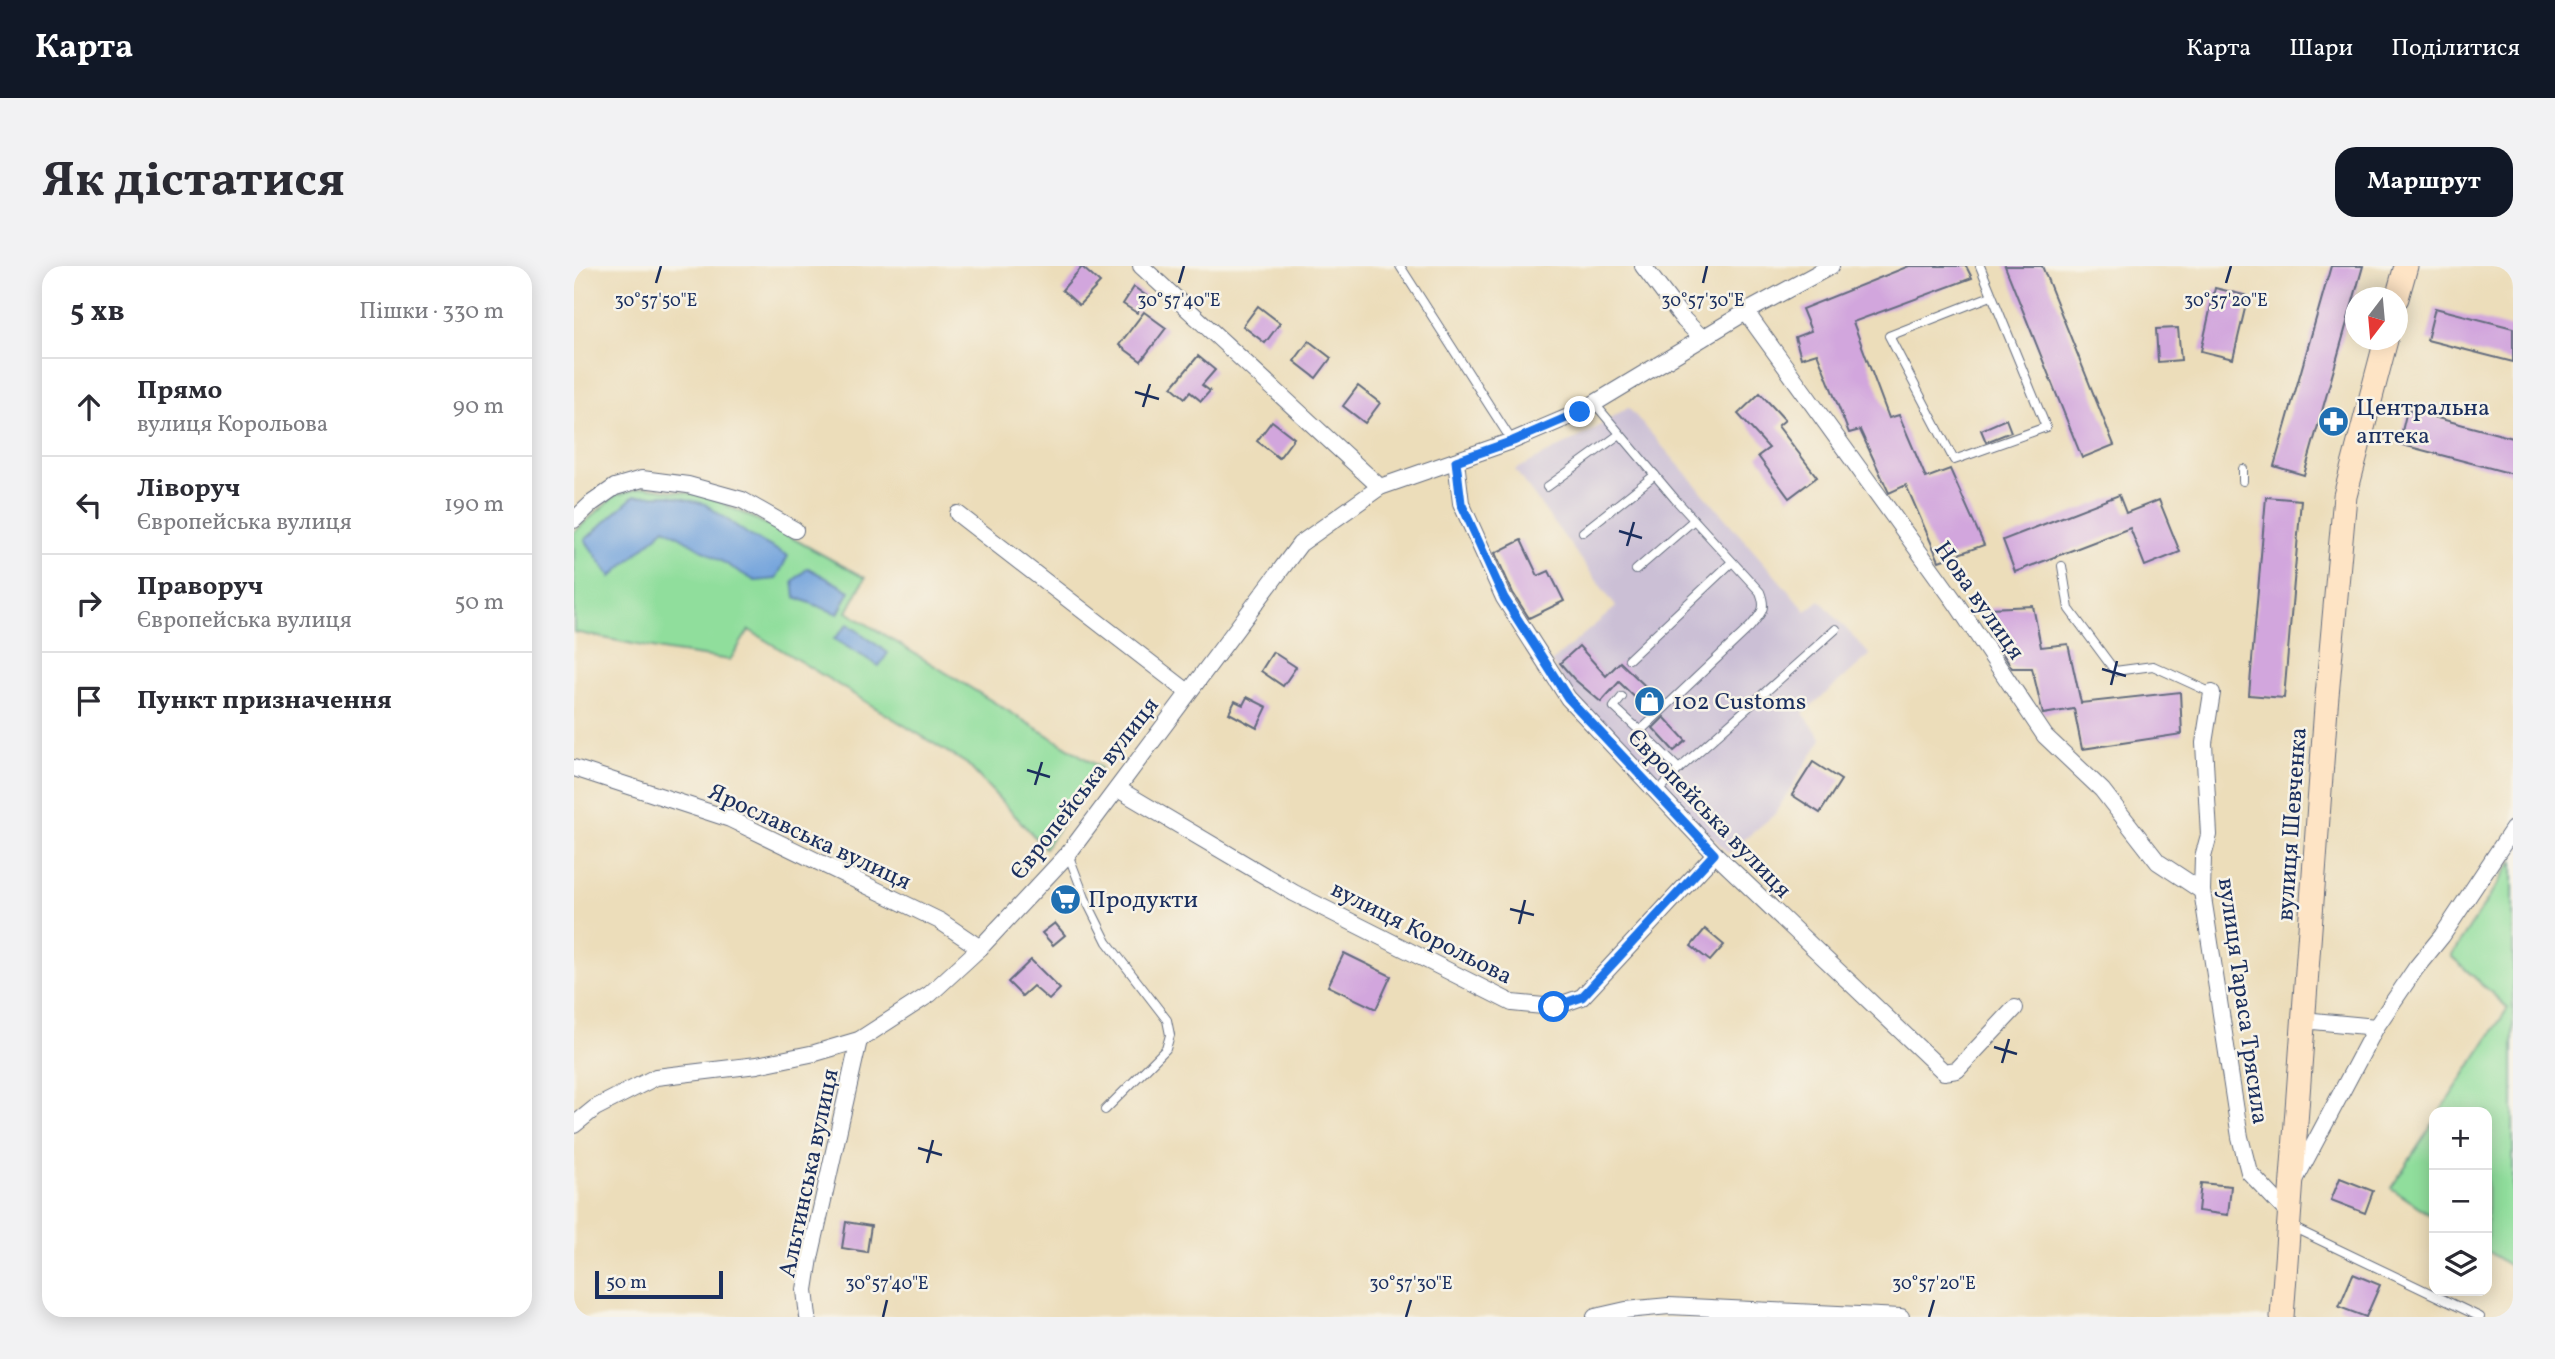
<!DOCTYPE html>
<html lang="uk">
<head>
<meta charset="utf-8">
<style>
  body { margin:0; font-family:Vollkorn,serif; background:#f2f2f3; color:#2b2b33 }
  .controls { position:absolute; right:21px; bottom:21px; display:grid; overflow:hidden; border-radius:14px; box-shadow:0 4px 18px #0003 }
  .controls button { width:63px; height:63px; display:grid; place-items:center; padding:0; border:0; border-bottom:2px solid #e1e1e2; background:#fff; color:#2b2b33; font:35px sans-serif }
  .compass { position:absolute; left:1771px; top:21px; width:63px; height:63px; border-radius:50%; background:#fff; box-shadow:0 4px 18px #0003; rotate:196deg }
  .scale { position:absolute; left:21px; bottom:18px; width:128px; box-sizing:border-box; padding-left:7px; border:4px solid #1b2f5e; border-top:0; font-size:19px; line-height:24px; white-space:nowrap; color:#1b2f5e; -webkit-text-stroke:5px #f7f3e8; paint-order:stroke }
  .stop { position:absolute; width:21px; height:21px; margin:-16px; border:5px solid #1a73e8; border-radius:50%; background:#fff }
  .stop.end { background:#1a73e8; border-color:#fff; box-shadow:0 2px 7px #0008 }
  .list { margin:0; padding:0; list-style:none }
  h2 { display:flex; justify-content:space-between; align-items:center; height:91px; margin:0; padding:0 28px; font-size:30px }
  h2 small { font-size:23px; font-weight:400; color:#7c7c81 }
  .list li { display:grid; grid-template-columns:46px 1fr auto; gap:21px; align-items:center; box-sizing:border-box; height:98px; padding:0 28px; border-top:2px solid #e1e1e2 }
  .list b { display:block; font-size:26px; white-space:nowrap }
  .list p { margin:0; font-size:23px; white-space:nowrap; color:#7c7c81 }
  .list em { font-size:23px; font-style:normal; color:#7c7c81 }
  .icon { flex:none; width:38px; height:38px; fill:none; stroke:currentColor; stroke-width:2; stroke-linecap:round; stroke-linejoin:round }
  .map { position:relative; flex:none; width:1939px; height:1051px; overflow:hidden; border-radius:21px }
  header { display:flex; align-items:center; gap:42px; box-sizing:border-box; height:98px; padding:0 35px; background:#111827; color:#fff }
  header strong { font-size:33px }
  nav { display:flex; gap:38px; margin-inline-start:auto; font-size:24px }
  .intro { display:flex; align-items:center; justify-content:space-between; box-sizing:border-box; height:168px; padding:0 42px }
  h1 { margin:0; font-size:49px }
  .button { padding:18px 32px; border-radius:21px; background:#111827; color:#fff; font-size:24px; font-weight:700 }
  main { display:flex; gap:42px; padding:0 42px }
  aside { flex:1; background:#fff; border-radius:21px; box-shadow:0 4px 18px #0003 }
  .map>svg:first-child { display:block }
  .industrial { fill:#cbbfd5 }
  .green { fill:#90de9c; stroke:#56867d; stroke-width:2 }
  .water { fill:#72a3dc; stroke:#46699d; stroke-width:2 }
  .building { fill:#d2a6dd }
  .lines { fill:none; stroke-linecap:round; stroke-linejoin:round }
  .service-casing { stroke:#646c7e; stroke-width:10 }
  .minor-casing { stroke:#646c7e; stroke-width:18 }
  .secondary-casing { stroke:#646c7e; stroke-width:25 }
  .service { stroke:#fff; stroke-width:8 }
  .minor { stroke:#fff; stroke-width:16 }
  .secondary { stroke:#fee4c5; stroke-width:23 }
  .route { stroke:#1a73e8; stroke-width:9 }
  .ticks { fill:none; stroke:#1b2f5e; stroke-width:2.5 }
  .labels { text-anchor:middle; stroke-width:5; stroke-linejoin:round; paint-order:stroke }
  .poi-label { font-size:24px; fill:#1b2f5e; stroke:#f7f3e8; text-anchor:start }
  .street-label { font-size:24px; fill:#1b2f5e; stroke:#f7f3e8 }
  .ticks-label { font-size:18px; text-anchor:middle; fill:#1b2f5e; stroke:#f7f3e8; stroke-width:5; stroke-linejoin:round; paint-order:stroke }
</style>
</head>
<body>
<header>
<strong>Карта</strong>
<nav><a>Карта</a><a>Шари</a><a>Поділитися</a></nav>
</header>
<div class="intro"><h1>Як дістатися</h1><a class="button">Маршрут</a></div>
<main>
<aside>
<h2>5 хв<small>Пішки · 330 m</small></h2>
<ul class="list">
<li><svg class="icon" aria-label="ahead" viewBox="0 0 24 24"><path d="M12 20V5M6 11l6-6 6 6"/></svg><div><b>Прямо</b><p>вулиця Корольова</p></div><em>90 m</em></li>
<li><svg class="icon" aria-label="left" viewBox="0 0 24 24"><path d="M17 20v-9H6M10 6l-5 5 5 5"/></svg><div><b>Ліворуч</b><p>Європейська вулиця</p></div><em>190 m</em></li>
<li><svg class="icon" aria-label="right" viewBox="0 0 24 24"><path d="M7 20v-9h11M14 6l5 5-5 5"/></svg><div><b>Праворуч</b><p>Європейська вулиця</p></div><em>50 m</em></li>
<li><svg class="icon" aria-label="arrive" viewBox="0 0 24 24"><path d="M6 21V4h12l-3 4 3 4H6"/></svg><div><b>Пункт призначення</b></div></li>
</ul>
</aside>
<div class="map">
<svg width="1939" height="1051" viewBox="0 0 1939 1051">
  <rect width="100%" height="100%" fill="#f7f3e8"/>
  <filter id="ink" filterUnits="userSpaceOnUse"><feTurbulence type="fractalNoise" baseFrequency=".0143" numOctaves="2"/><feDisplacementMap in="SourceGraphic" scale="14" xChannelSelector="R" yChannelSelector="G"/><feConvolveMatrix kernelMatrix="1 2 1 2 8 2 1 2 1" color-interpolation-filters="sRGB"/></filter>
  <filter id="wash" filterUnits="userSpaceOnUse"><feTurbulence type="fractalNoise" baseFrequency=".00686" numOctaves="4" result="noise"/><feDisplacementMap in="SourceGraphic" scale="28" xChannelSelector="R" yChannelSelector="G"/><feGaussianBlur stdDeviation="1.57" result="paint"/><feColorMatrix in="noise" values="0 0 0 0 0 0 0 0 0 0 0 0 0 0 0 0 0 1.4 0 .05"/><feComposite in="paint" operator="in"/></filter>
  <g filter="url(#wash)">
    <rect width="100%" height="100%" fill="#ecddba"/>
    <path class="industrial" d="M1054,141L1232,345L1246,334L1296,389L1229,447L1248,473L1200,549L1154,587L997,425L977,396L1042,341L941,204L1019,164Z"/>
    <g class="green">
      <path d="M71,221L134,230L198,261L291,312L273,346L527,502L471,582L393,498L175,364L156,394L93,385L0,366V266L42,229Z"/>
      <path d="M1939,595V1002L1913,985V846H1866L1934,742L1877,690Z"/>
      <path d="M1860,856V951L1817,922Z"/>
    </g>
    <g class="water">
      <path d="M95,229L131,238L175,269L214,290L202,313L181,315L91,262L37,311L11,274L60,230Z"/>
      <path d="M234,302L276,325L264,348L221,331L219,315Z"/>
      <path d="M274,358L314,387L305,400L260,373Z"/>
    </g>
    <g id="blocks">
      <g class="building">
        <path d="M1335,0H1392L1398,12L1279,56L1315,152L1325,149L1352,212L1376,203L1410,279L1365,295L1332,219L1315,227L1286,164L1275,167L1243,87L1227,92L1221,71L1237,65L1228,43Z"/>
        <path d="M1431,0H1468L1540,179L1508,192Z"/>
        <path d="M1757,0H1789L1730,209L1700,200Z"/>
        <path d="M508,1L526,17L505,39L488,24Z"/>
        <path d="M560,21L574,31L563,47L549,38Z"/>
        <path d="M1641,22L1674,30L1659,93L1627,85Z"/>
        <path d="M684,40L706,57L691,77L669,60Z"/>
        <path d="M1861,42L1939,62V96L1853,74Z"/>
        <path d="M570,46L592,62L567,95L545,79Z"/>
        <path d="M1604,62L1607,94L1584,96L1582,63Z"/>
        <path d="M735,75L757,92L742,112L720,95Z"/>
        <path d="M624,90L641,104L628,119L636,125L627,135L616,126L611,132L598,121Z"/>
        <path d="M784,120L806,137L791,157L769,140Z"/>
        <path d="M1186,127L1211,154L1204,160L1243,211L1215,232L1184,190L1195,182L1164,148Z"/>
        <path d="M1833,144L1939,172V208L1825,178Z"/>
        <path d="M1432,153L1437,166L1412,176L1407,164Z"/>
        <path d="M698,155L720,172L705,192L683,175Z"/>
        <path d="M1545,229L1552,247L1585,234L1606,286L1571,300L1556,262L1441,306L1429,274Z"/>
        <path d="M1692,231L1727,234L1710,432L1675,429Z"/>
        <path d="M947,274L964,310L975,305L990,335L955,352L939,327L921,287Z"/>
        <path d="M1459,340L1467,381L1494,378L1507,437L1606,426L1608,468L1508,483L1500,443L1469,448L1458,402H1438L1425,382L1416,342Z"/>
        <path d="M1005,380L1032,410L1046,396L1087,435L1076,446L1045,416L1027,436L1000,413L986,397Z"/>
        <path d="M699,386L722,401L709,420L687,405Z"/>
        <path d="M673,431L693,441L683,462L655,447L661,435L669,439Z"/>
        <path d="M1090,451L1112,475L1100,485L1079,462Z"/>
        <path d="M1239,496L1267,514L1246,547L1218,529Z"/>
        <path d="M481,657L491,669L479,679L468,667Z"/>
        <path d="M1131,663L1150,679L1136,695L1117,680Z"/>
        <path d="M770,687L817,710L802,743L754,720Z"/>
        <path d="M457,694L486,723L475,734L459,720L448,730L434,716Z"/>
        <path d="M1766,912L1799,925L1791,947L1757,934Z"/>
        <path d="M1627,917L1657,920L1654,949L1624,945Z"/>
        <path d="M272,956L297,960L293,986L268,982Z"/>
        <path d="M1779,1008L1806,1019L1792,1051L1765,1041Z"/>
      </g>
    </g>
  </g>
  <g filter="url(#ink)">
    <use href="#blocks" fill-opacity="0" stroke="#646c7e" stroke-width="2"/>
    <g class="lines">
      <defs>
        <g id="service">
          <path d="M826,0L938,175"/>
          <path d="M1406,0L1472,161L1380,194L1315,70L1417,30"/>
          <path d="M1021,138L1101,233L1186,326C1193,344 1187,347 1176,361L1066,465L1105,503L1089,520"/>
          <path d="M1669,215V203"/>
          <path d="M973,221L1046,168"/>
          <path d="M1009,266L1081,209"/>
          <path d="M1488,300L1495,343L1541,405L1579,400L1638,427"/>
          <path d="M1062,304L1120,254"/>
          <path d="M1055,393L1158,296"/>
          <path d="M1048,431L1040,441L1066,465"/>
          <path d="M1105,503L1262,363"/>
          <path d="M494,588L511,632L533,676L593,754L596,769L592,783L531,844"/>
          <path d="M1716,960L1906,1051"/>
        </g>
        <g id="minor">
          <path d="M567,0L806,221"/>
          <path d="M1069,0L1110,54L1128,72"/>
          <path d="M1172,46L1382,337L1471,470L1528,524L1584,596L1628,625"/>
          <path d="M882,195L887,237L930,332L994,432L1141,588L1370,806L1383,804L1441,742"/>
          <path d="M384,248L614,426"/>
          <path d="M0,254L18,237L41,221L68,213L114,219L168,234L221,264"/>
          <path d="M1638,427L1630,477L1635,569L1629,591L1628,625L1666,871L1675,906L1716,949"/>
          <path d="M0,502L156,553L366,655L406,682"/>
          <path d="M544,523L720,627L938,737L980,741L1008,731L1141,588"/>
          <path d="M1729,754L1802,761L1842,702L1868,670L1939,563"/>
          <path d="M0,859L21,842L82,811L183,799L241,787L285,774L356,728L406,682L494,588L726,278L806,221L938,175L1006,146L1172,46L1257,0"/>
          <path d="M1721,914L1802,761"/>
          <path d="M234,1051L231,1024L236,992L285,774"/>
          <path d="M1021,1051L1052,1044L1095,1040L1327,1051"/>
        </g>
        <g id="secondary">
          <path d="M1823,32L1832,0"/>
          <path d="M1708,1051L1752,441L1771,230L1812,74"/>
        </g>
      </defs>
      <use href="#service" class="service-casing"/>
      <use href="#minor" class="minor-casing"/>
      <use href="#secondary" class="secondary-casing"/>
      <use href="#service" class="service"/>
      <use href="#minor" class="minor"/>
      <use href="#secondary" class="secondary"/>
    </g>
  </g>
  <g class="lines" filter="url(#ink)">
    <path class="route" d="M980,741L1008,731L1140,588L994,432L930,332L887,237L882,195L939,175L1006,146"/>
  </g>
  <path class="ticks" d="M82,17L87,0M605,17L610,0M1129,17L1133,0M1652,17L1657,0M561,126L585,133M569,141L576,118M1045,265L1068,272M1053,280L1060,256M1528,403L1552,410M1537,419L1543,395M453,504L476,511M461,519L468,496M936,643L960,649M945,658L951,634M1420,781L1443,788M1428,797L1435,773M344,882L368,889M353,897L359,874M309,1051L313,1034M832,1051L837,1034M1355,1051L1360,1034"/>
  <defs>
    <symbol id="pharmacy-disc" viewBox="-11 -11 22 22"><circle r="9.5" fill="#1f6fb2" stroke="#f7f3e8"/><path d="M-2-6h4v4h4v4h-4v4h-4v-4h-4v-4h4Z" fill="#fff"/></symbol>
    <symbol id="shop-disc" viewBox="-11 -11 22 22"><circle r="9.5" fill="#1f6fb2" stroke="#f7f3e8"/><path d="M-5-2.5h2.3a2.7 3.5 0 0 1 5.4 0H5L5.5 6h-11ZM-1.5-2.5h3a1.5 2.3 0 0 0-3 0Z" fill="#fff"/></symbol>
    <symbol id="supermarket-disc" viewBox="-11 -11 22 22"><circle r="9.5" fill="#1f6fb2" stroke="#f7f3e8"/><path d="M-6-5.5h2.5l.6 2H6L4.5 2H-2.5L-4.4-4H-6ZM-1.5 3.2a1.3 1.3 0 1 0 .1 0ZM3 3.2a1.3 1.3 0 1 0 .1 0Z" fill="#fff"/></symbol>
  </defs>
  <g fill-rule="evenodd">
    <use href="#pharmacy-disc" x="1742" y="138" width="35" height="35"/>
    <use href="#shop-disc" x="1058" y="418" width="35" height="35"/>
    <use href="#supermarket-disc" x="474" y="616" width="35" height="35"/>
  </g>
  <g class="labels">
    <g class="poi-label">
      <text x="1782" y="149">Центральна<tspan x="1782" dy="28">аптека</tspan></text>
      <text x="1099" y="443">102 Customs</text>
      <text x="514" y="641">Продукти</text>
    </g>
    <g class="street-label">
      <text transform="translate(1406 334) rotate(55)" y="8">Нова вулиця</text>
      <text transform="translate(510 522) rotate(-52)" y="8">Європейська вулиця</text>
      <text transform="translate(1136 547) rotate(46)" y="8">Європейська вулиця</text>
      <text transform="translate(1717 558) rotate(-86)" y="8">вулиця Шевченка</text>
      <text transform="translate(236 570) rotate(25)" y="8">Ярославська вулиця</text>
      <text transform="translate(848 666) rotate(27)" y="8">вулиця Корольова</text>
      <text transform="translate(1670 735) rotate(82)" y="8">вулиця Тараса Трясила</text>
      <text transform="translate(234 907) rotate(-78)" y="8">Альтинська вулиця</text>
    </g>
  </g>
  <g class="ticks-label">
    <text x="82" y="40">30°57'50"E</text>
    <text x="605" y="40">30°57'40"E</text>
    <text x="1129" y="40">30°57'30"E</text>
    <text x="1652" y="40">30°57'20"E</text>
    <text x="313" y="1023">30°57'40"E</text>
    <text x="837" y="1023">30°57'30"E</text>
    <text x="1360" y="1023">30°57'20"E</text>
  </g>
</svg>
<div class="controls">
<button>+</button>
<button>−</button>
<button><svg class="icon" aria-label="layers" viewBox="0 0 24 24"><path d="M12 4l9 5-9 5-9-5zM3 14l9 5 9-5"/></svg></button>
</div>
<svg class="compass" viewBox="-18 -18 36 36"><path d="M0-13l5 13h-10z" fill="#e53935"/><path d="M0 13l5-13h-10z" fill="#7c7c81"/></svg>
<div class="scale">50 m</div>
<div class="stop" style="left:980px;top:741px"></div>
<div class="stop end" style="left:1006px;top:146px"></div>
</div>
</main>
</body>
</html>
